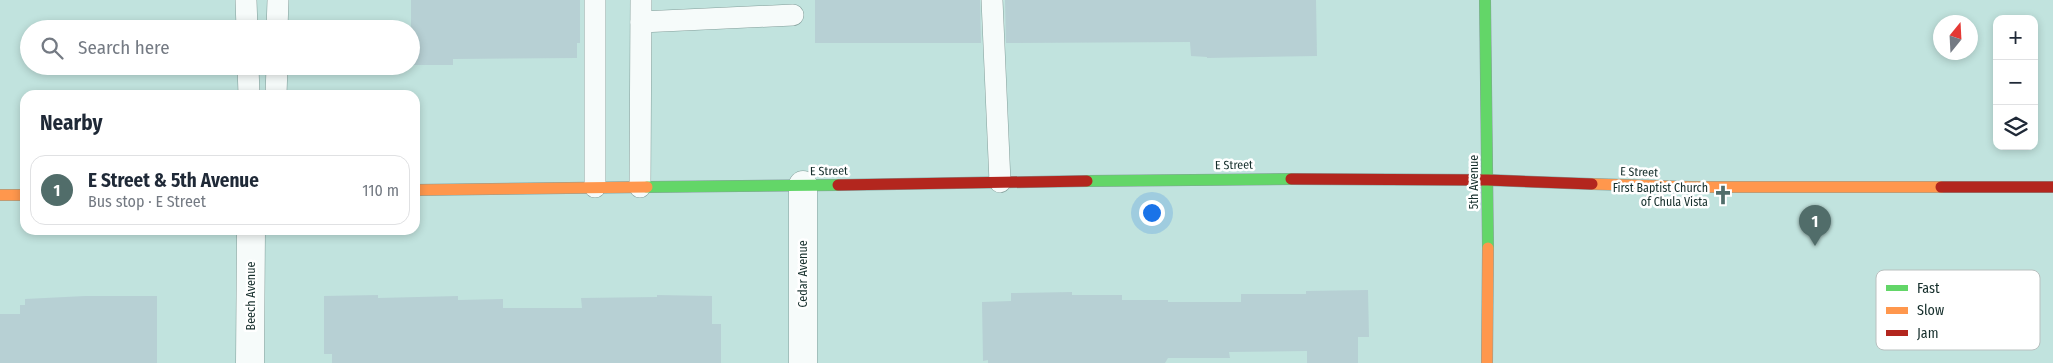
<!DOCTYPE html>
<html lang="en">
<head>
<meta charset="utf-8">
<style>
  body { margin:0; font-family:"Fira Sans Condensed",sans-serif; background:#f2f2f3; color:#1f2937 }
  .controls { position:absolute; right:15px; top:15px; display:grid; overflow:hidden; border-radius:10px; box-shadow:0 2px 8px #0003 }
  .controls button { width:45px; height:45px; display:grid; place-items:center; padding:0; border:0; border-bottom:1px solid #e0e1e3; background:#fff; color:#1f2937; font:25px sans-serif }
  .compass { position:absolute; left:1933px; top:15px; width:45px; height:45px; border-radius:50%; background:#fff; box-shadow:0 2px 8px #0003; rotate:18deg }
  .you { position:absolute; left:1151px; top:212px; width:18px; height:18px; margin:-12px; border:4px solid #fff; border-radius:50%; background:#1a73e8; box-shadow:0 0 0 8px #1a73e833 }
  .badge { display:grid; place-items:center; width:32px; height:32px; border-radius:50%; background:#516d6a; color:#fff; font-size:16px; font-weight:700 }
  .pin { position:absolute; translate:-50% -41px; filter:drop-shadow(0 1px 2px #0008) }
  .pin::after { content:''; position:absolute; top:26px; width:18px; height:15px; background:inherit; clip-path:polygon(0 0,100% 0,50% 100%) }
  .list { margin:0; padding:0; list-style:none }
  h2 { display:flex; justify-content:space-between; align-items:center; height:65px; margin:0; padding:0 20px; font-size:21px }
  h2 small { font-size:16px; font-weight:400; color:#747a83 }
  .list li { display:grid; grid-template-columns:32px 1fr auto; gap:15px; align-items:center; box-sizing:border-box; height:70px; margin:0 10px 10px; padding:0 10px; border:1px solid #e0e1e3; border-radius:15px }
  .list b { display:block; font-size:19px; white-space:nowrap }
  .list p { margin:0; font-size:16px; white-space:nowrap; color:#747a83 }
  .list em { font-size:16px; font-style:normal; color:#747a83 }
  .icon { flex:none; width:28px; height:28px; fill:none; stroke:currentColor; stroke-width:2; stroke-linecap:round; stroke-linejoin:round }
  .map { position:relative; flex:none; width:2053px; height:363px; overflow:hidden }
  .search { position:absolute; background:#fff; box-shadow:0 2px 8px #0003; left:20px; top:20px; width:400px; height:55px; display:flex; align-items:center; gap:12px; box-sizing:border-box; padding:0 18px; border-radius:28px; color:#747a83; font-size:19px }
  .panel { position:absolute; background:#fff; box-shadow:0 2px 8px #0003; left:20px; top:90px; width:400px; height:145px; border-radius:15px }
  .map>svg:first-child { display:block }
  .building { fill:#b7d0d4 }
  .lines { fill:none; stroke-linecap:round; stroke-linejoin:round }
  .lane-casing { stroke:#839e9a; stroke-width:22 }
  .street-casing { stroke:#839e9a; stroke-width:29 }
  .fast-casing { stroke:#839e9a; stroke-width:12 }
  .slow-casing { stroke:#839e9a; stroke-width:12 }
  .jam-casing { stroke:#839e9a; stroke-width:12 }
  .lane { stroke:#f6fbfa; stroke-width:21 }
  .street { stroke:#f6fbfa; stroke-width:28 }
  .fast { stroke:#63d668; stroke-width:11 }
  .slow { stroke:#ff974d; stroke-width:11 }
  .jam { stroke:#b3261e; stroke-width:11 }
  .labels { text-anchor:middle; stroke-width:5; stroke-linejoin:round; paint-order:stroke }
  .street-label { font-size:12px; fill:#152e2b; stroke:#fff }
  .poi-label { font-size:12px; fill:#152e2b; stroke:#fff; text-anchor:end }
  .key { fill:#fff; stroke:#b9c0bf; stroke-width:1 }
  .key-label { font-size:14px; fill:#152e2b }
</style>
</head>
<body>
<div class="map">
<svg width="2053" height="363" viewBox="0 0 2053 363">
  <rect width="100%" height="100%" fill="#c1e3de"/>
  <g class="building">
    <path d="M411,0H580V43H577V58L453,59V65H411Z"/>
    <path d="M815,0H980L981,43H815Z"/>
    <path d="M1005,0H1316L1317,56L1207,58V57L1191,56L1190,42L1006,43Z"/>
    <path d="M1368,290L1369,337H1358V363H1307V351L1229,352L1230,358H1168L1165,363H988V360L983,361L982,302L1011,301V293L1072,292V295H1122V300H1168V302H1241V294H1306V291Z"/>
    <path d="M378,295V298L458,296V300L503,299V308H582L581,298L657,297V295L712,296V324H721V363H332V354H324V296Z"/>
    <path d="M85,296H157V363H0V314H20V305H25V299Z"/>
  </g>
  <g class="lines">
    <defs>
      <g id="lane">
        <path d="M246,0L247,29"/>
        <path d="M595,0V187"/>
        <path d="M992,0L1000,182"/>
        <path d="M641,22L793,15"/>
        <path d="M277,29L278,0"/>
        <path d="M248,66L249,95"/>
        <path d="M276,95L277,66"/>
        <path d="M640,187L641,0"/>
      </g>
      <g id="street">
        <path d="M803,185V363"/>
        <path d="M250,363L251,230"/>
      </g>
      <g id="fast">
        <path d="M1485,0L1488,248"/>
        <path d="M1087,181L1291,179"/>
        <path d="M647,187L838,185"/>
      </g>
      <g id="slow">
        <path d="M1592,184L1691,187H1941"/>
        <path d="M415,190L647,187"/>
        <path d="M0,195H25"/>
        <path d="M1487,363L1488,248"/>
      </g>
      <g id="jam">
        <path d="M1291,179L1488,180L1592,184"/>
        <path d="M838,185L1087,181"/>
        <path d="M1941,187H2053"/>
      </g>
    </defs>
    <use href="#lane" class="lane-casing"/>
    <use href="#street" class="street-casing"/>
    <use href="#fast" class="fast-casing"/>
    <use href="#slow" class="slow-casing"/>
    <use href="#jam" class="jam-casing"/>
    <use href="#lane" class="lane"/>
    <use href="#street" class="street"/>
    <use href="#fast" class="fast"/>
    <use href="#slow" class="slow"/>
    <use href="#jam" class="jam"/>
  </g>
  <defs>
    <symbol id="church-bare" viewBox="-9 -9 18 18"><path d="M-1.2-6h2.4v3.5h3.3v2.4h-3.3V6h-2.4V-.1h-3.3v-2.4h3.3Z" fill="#516d6a" stroke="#fff" stroke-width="2.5" paint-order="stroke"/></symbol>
  </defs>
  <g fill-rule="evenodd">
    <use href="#church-bare" x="1709" y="181" width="28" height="28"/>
  </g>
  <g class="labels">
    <g class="street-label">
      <text transform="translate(1234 165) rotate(-1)" y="4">E Street</text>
      <text transform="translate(829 171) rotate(-1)" y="4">E Street</text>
      <text transform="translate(1639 172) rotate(2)" y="4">E Street</text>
      <text transform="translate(1474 182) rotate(-90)" y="4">5th Avenue</text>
      <text transform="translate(803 274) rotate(-90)" y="4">Cedar Avenue</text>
      <text transform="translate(251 296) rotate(-90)" y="4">Beech Avenue</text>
    </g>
    <g class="poi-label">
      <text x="1708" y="192">First Baptist Church<tspan x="1708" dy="14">of Chula Vista</tspan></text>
    </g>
  </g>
  <rect x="1876" y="270" width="164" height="80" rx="8" class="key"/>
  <rect x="1886" y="285" width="22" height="6" fill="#63d668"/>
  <rect x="1886" y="307" width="22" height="7" fill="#ff974d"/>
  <rect x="1886" y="330" width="22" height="6" fill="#b3261e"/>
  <g class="key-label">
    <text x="1917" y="293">Fast</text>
    <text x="1917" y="315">Slow</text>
    <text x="1917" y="338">Jam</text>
  </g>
</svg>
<div class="controls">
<button>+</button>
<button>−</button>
<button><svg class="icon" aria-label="layers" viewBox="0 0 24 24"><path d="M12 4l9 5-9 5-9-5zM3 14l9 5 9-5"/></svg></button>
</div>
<svg class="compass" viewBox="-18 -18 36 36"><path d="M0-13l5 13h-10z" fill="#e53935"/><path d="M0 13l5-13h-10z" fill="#747a83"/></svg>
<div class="you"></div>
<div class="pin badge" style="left:1815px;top:246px">1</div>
<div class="search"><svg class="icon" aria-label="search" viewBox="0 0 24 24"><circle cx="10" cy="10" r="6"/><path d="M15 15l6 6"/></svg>Search here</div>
<section class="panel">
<h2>Nearby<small></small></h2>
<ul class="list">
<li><span class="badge">1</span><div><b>E Street &amp; 5th Avenue</b><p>Bus stop · E Street</p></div><em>110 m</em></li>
</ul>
</section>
</div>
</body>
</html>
